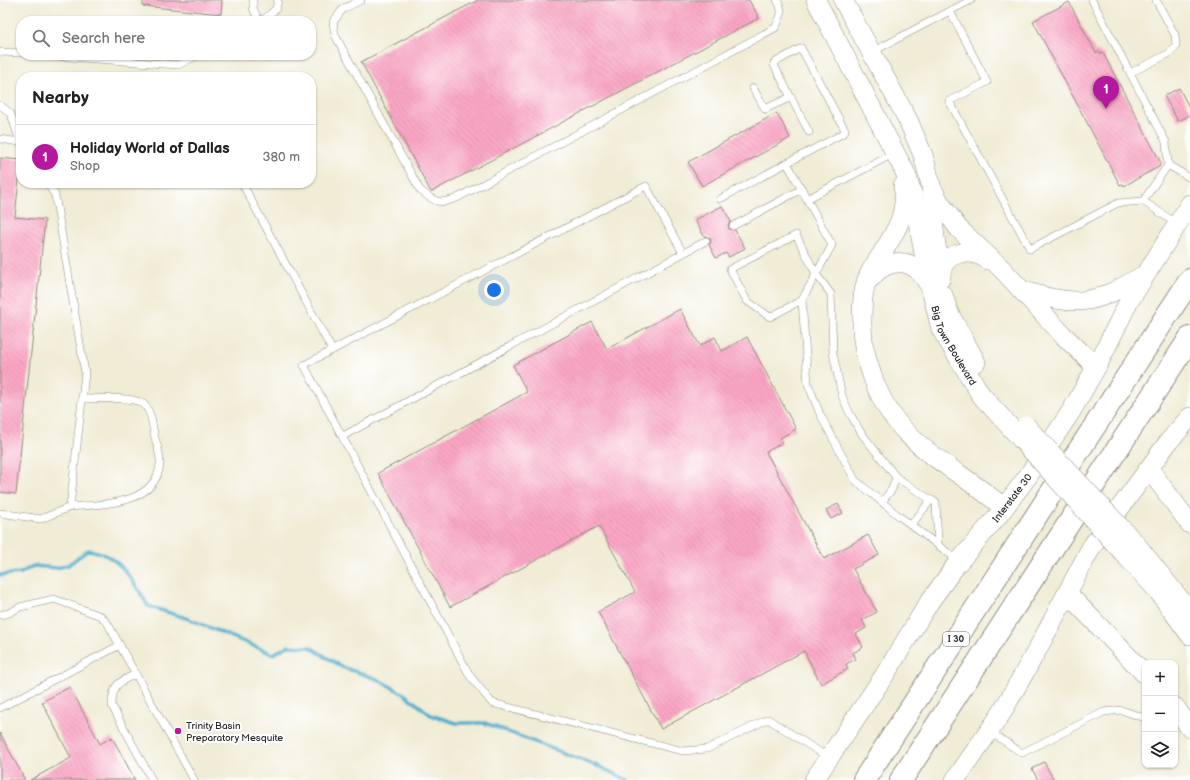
<!DOCTYPE html>
<html lang="en">
<head>
<meta charset="utf-8">
<style>
  body { margin:0; font-family:"Balsamiq Sans",sans-serif; background:#f2f2f2; color:#222 }
  .controls { position:absolute; right:12px; bottom:12px; display:grid; overflow:hidden; border-radius:8px; box-shadow:0 1px 3px #0004 }
  .controls button { width:36px; height:36px; display:grid; place-items:center; padding:0; border:0; border-bottom:1px solid #e0e0e0; background:#fff; color:#222; font:20px sans-serif }
  .you { position:absolute; left:494px; top:290px; width:14px; height:14px; margin:-10px; border:3px solid #fff; border-radius:50%; background:#1a73e8; box-shadow:0 0 0 6px #1a73e833 }
  .badge { display:grid; place-items:center; width:26px; height:26px; border-radius:50%; background:#b5179e; color:#fff; font-size:13px; font-weight:700 }
  .pin { position:absolute; translate:-50% -33px; filter:drop-shadow(0 1px 2px #0008) }
  .pin::after { content:''; position:absolute; top:21px; width:14px; height:12px; background:inherit; clip-path:polygon(0 0,100% 0,50% 100%) }
  .list { margin:0; padding:0; list-style:none }
  h2 { display:flex; justify-content:space-between; align-items:center; height:52px; margin:0; padding:0 16px; font-size:17px }
  h2 small { font-size:13px; font-weight:400; color:#767676 }
  .list li { display:grid; grid-template-columns:26px 1fr auto; gap:12px; align-items:center; box-sizing:border-box; height:64px; padding:0 16px; border-top:1px solid #e0e0e0 }
  .list b { display:block; font-size:15px; white-space:nowrap }
  .list p { margin:0; font-size:13px; white-space:nowrap; color:#767676 }
  .list em { font-size:13px; font-style:normal; color:#767676 }
  .icon { flex:none; width:22px; height:22px; fill:none; stroke:currentColor; stroke-width:2; stroke-linecap:round; stroke-linejoin:round }
  .map { position:relative; flex:none; width:1190px; height:780px; overflow:hidden }
  .search { position:absolute; background:#fff; box-shadow:0 1px 3px #0004; left:16px; top:16px; width:300px; height:44px; display:flex; align-items:center; gap:10px; box-sizing:border-box; padding:0 14px; border-radius:16px; color:#767676; font-size:15px }
  .panel { position:absolute; background:#fff; box-shadow:0 1px 3px #0004; left:16px; top:72px; width:300px; height:116px; border-radius:16px }
  .map>svg:first-child { display:block }
  .lines { fill:none; stroke-linecap:round; stroke-linejoin:round }
  .stream { stroke:#50aece; stroke-width:3.5 }
  .building { fill:url(#building-back-hatch) }
  .lane-casing { stroke:#8e8c80; stroke-width:8 }
  .secondary-casing { stroke:#8e8c80; stroke-width:20 }
  .highway-casing { stroke:#8e8c80; stroke-width:24 }
  .lane { stroke:#fff; stroke-width:7 }
  .secondary { stroke:#fff; stroke-width:19 }
  .highway { stroke:#fff; stroke-width:22 }
  .secondary-bridge-casing { stroke:#8e8c80; stroke-width:20; stroke-linecap:butt }
  .secondary-bridge { stroke:#fff; stroke-width:19 }
  .poi-dot { fill:#b5179e; stroke:#fff; stroke-width:1.5 }
  .labels { text-anchor:middle; stroke-width:4; stroke-linejoin:round; paint-order:stroke }
  .shield { fill:#fff; stroke:#6b6b6b; stroke-width:1 }
  .shield-label { font-size:9px; font-weight:bold; fill:#2b2b2b }
  .street-label { font-size:10px; fill:#2b2b2b; stroke:#fff }
  .poi-label { font-size:10px; fill:#2b2b2b; stroke:#fff; text-anchor:start }
</style>
</head>
<body>
<div class="map">
<svg width="1190" height="780" viewBox="0 0 1190 780">
  <defs>
    <pattern id="building-back-hatch" width="6" height="6" patternUnits="userSpaceOnUse"><rect width="6" height="6" fill="#faa6c4"/><path d="M-1 5l2 2M0 0l6 6M5-1l2 2" fill="none" stroke="#d68fa9"/></pattern>
  </defs>
  <rect width="100%" height="100%" fill="#fff"/>
  <filter id="ink" filterUnits="userSpaceOnUse"><feTurbulence type="fractalNoise" baseFrequency=".025" numOctaves="2"/><feDisplacementMap in="SourceGraphic" scale="8" xChannelSelector="R" yChannelSelector="G"/><feConvolveMatrix kernelMatrix="1 2 1 2 8 2 1 2 1" color-interpolation-filters="sRGB"/></filter>
  <filter id="wash" filterUnits="userSpaceOnUse"><feTurbulence type="fractalNoise" baseFrequency=".012" numOctaves="4" result="noise"/><feDisplacementMap in="SourceGraphic" scale="16" xChannelSelector="R" yChannelSelector="G"/><feGaussianBlur stdDeviation="0.9" result="paint"/><feColorMatrix in="noise" values="0 0 0 0 0 0 0 0 0 0 0 0 0 0 0 0 0 1.4 0 .05"/><feComposite in="paint" operator="in"/></filter>
  <g filter="url(#wash)">
    <rect width="100%" height="100%" fill="#f0ecd5"/>
    <g class="lines">
      <path class="stream" d="M0,575L21,573L33,566L57,568L68,565L88,550C119,553 134,582 148,606L189,619L273,654L288,646L310,647L342,667L377,679L404,694L431,715L456,723H485L600,767L628,780"/>
    </g>
    <g id="blocks">
      <g class="building">
        <path d="M143,0H222L221,14L143,6Z"/>
        <path d="M478,0H749L759,18L431,192L361,62Z"/>
        <path d="M1069,2L1096,53L1099,51L1101,54L1103,53L1161,163L1159,164L1160,166L1124,186L1123,184L1120,185L1033,21Z"/>
        <path d="M1179,88L1190,109V115L1178,121L1164,96Z"/>
        <path d="M777,113L790,138L702,186L688,162Z"/>
        <path d="M0,158L21,160L15,217L45,220L16,494L0,492Z"/>
        <path d="M722,206L731,222L728,225L729,229L735,230L745,248L729,257L726,253L716,258L709,245L711,242L710,238L704,236L695,220Z"/>
        <path d="M680,309L700,346L715,337L722,351L747,337L796,429L780,438L782,443L766,452L824,559L868,535L879,555L853,569L877,612L862,620L866,628L856,634L863,647L853,653L856,659L846,664L848,669L821,684L804,651L661,729L598,612L635,592L599,526L450,607L378,473L527,392L513,365L592,322L607,349Z"/>
        <path d="M838,504L843,513L831,519L826,510Z"/>
        <path d="M70,687L100,744L112,737L135,780H30L71,758L42,702Z"/>
        <path d="M0,733L25,780H0Z"/>
        <path d="M1044,762L1054,780H1038L1032,769Z"/>
      </g>
    </g>
  </g>
  <g filter="url(#ink)">
    <use href="#blocks" fill-opacity="0" stroke="#8e8c80" stroke-width="1"/>
    <g class="lines">
      <defs>
        <g id="lane">
          <path d="M253,0V8L259,21"/>
          <path d="M361,0L343,9L333,22L335,35L420,190C435,203 441,205 459,197L775,28C781,17 784,11 777,0"/>
          <path d="M1092,0L1166,142L1168,165"/>
          <path d="M950,11L987,82L949,101L1030,249L1118,203L1143,201"/>
          <path d="M262,21L276,9L278,0"/>
          <path d="M0,52L21,53"/>
          <path d="M872,52L971,0"/>
          <path d="M42,55L178,65L198,55"/>
          <path d="M1130,73L1168,54L1176,46L1175,35L1156,0"/>
          <path d="M753,88L765,109L791,97"/>
          <path d="M0,105L11,114L20,142"/>
          <path d="M0,139L20,142L21,144"/>
          <path d="M895,153L807,199L832,245L802,300L808,384L820,414L855,480L899,516L959,561"/>
          <path d="M787,163L844,133L845,130L801,48L774,63V65L809,132"/>
          <path d="M242,183L332,350"/>
          <path d="M720,199L787,163L807,199"/>
          <path d="M1177,224L1143,201L1168,165L1190,178"/>
          <path d="M733,226L802,189"/>
          <path d="M683,253L646,186L304,365L470,676L492,703L683,751L707,749L768,719L829,758"/>
          <path d="M802,300L770,317L747,301L730,269L796,235L816,274L831,294L833,353L842,396L850,414L862,434L896,477L892,489L882,502"/>
          <path d="M343,436L706,241"/>
          <path d="M896,477L931,500"/>
          <path d="M70,507C100,504 156,506 160,464C161,455 156,443 154,434C152,423 151,407 140,402C127,396 97,399 82,399"/>
          <path d="M0,513L41,519L70,507L85,373L55,195L47,183"/>
          <path d="M911,525L931,500L936,502L938,545"/>
          <path d="M0,615L9,613L20,607L54,599L101,616L108,624L194,780"/>
          <path d="M136,674C118,682 112,685 112,706L152,780"/>
          <path d="M0,708L120,645"/>
          <path d="M989,731L1022,753L1104,712L1121,710L1145,718"/>
        </g>
        <g id="secondary">
          <path id="s1" d="M816,0L906,174L913,196L930,285L941,329L981,395L1022,440"/>
          <path d="M843,0L908,120L923,155L931,185L934,229L939,268"/>
          <path d="M903,186C910,218 887,244 872,269C862,285 862,306 862,325C862,342 866,359 872,375C895,446 952,463 1004,508"/>
          <path d="M933,190L940,203L959,229L1001,268L1063,335L1096,367"/>
          <path d="M871,278C882,264 902,256 918,270C922,274 926,280 929,285"/>
          <path d="M941,278C940,251 970,247 988,260"/>
          <path d="M1021,290C1078,307 1091,306 1142,276"/>
          <path d="M943,295L949,313L976,362"/>
          <path d="M1149,469L1190,524"/>
          <path d="M1136,544L1190,612"/>
          <path d="M1126,556L1158,591L1190,635"/>
          <path d="M1067,593L1145,674"/>
          <path d="M1175,707L1190,728"/>
          <path id="s2" d="M814,780L884,676L930,601L957,564L997,517L1028,476L1072,410L1098,364L1128,303L1190,204"/>
          <path d="M955,780L1001,714L1036,652L1092,546L1169,441L1190,417"/>
        </g>
        <g id="highway">
          <path d="M864,780L1190,280"/>
          <path d="M901,780L1190,338"/>
        </g>
      </defs>
      <use href="#lane" class="lane-casing"/>
      <use href="#secondary" class="secondary-casing"/>
      <use href="#highway" class="highway-casing"/>
      <use href="#lane" class="lane"/>
      <use href="#secondary" class="secondary"/>
      <use href="#highway" class="highway"/>
      <defs>
        <g id="secondary-bridge">
          <path d="M1026,426L1136,544"/>
          <path d="M1022,440L1126,556"/>
        </g>
      </defs>
      <use href="#secondary-bridge" class="secondary-bridge-casing"/>
      <use href="#secondary-bridge" class="secondary-bridge"/>
    </g>
  </g>
  <circle class="poi-dot" cx="178" cy="731" r="4"/>
  <g class="labels">
    <rect class="shield" x="943" y="632" width="26" height="14" rx="3"/>
    <g class="shield-label">
      <text x="956" y="642">I 30</text>
    </g>
    <g class="street-label">
      <text dy="4" stroke="none"><textPath href="#s1" startOffset="375">Big Town Boulevard</textPath></text>
      <text dy="4" stroke="none"><textPath href="#s2" startOffset="345">Interstate 30</textPath></text>
    </g>
    <g class="poi-label">
      <text x="186" y="729">Trinity Basin<tspan x="186" dy="12">Preparatory Mesquite</tspan></text>
    </g>
  </g>
</svg>
<div class="controls">
<button>+</button>
<button>−</button>
<button><svg class="icon" aria-label="layers" viewBox="0 0 24 24"><path d="M12 4l9 5-9 5-9-5zM3 14l9 5 9-5"/></svg></button>
</div>
<div class="you"></div>
<div class="pin badge" style="left:1106px;top:109px">1</div>
<div class="search"><svg class="icon" aria-label="search" viewBox="0 0 24 24"><circle cx="10" cy="10" r="6"/><path d="M15 15l6 6"/></svg>Search here</div>
<section class="panel">
<h2>Nearby<small></small></h2>
<ul class="list">
<li><span class="badge">1</span><div><b>Holiday World of Dallas</b><p>Shop</p></div><em>380 m</em></li>
</ul>
</section>
</div>
</body>
</html>
